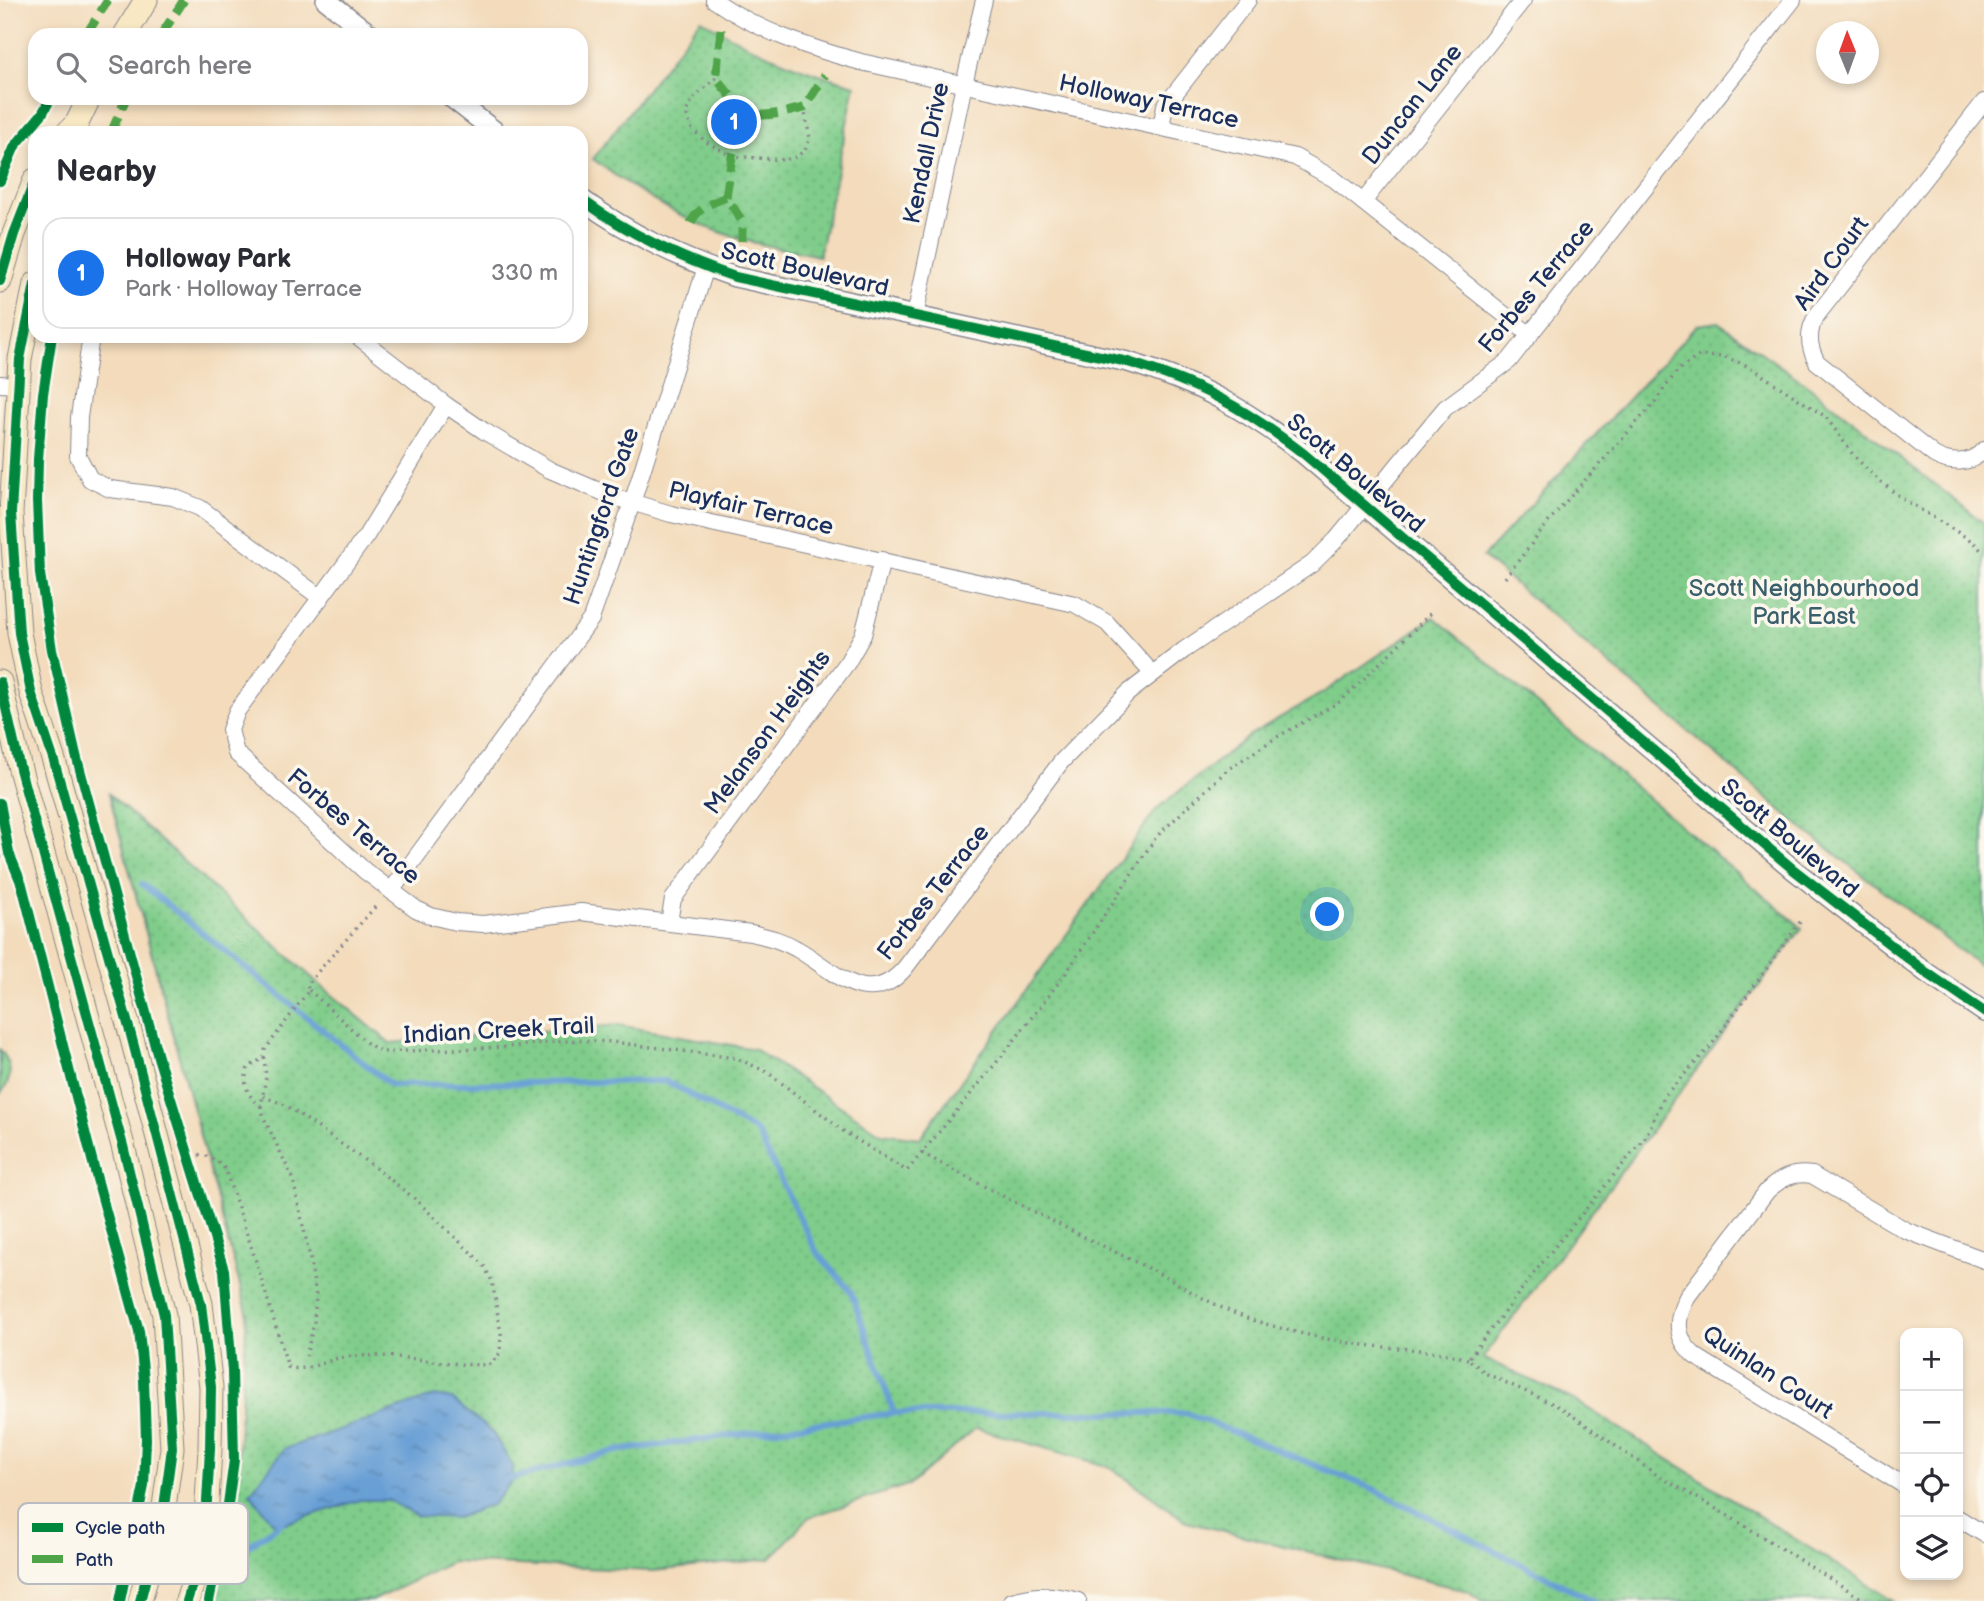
<!DOCTYPE html>
<html lang="en">
<head>
<meta charset="utf-8">
<style>
  body { margin:0; font-family:"Balsamiq Sans",sans-serif; background:#f2f2f3; color:#2b2b33 }
  .controls { position:absolute; right:21px; bottom:21px; display:grid; overflow:hidden; border-radius:14px; box-shadow:0 4px 10px #0003 }
  .controls button { width:63px; height:63px; display:grid; place-items:center; padding:0; border:0; border-bottom:2px solid #e1e1e2; background:#fff; color:#2b2b33; font:35px sans-serif }
  .compass { position:absolute; left:1816px; top:21px; width:63px; height:63px; border-radius:50%; background:#fff; box-shadow:0 4px 10px #0003; rotate:359deg }
  .you { position:absolute; left:1328px; top:915px; width:24px; height:24px; margin:-18px; border:5px solid #fff; border-radius:50%; background:#1a73e8; box-shadow:0 0 0 10px #1a73e833 }
  .badge { display:grid; place-items:center; width:46px; height:46px; border-radius:50%; background:#1a73e8; color:#fff; font-size:23px; font-weight:700 }
  .pin { position:absolute; translate:-50% -50%; border:4px solid #fff; box-shadow:0 2px 7px #0006 }
  .list { margin:0; padding:0; list-style:none }
  h2 { display:flex; justify-content:space-between; align-items:center; height:91px; margin:0; padding:0 28px; font-size:30px }
  h2 small { font-size:23px; font-weight:400; color:#7c7c81 }
  .list li { display:grid; grid-template-columns:46px 1fr auto; gap:21px; align-items:center; box-sizing:border-box; height:112px; margin:0 14px 14px; padding:0 14px; border:2px solid #e1e1e2; border-radius:21px }
  .list b { display:block; font-size:26px; white-space:nowrap }
  .list p { margin:0; font-size:23px; white-space:nowrap; color:#7c7c81 }
  .list em { font-size:23px; font-style:normal; color:#7c7c81 }
  .icon { flex:none; width:38px; height:38px; fill:none; stroke:currentColor; stroke-width:2; stroke-linecap:round; stroke-linejoin:round }
  .map { position:relative; flex:none; width:1984px; height:1601px; overflow:hidden }
  .search { position:absolute; background:#fff; box-shadow:0 4px 10px #0003; left:28px; top:28px; width:560px; height:77px; display:flex; align-items:center; gap:18px; box-sizing:border-box; padding:0 24px; border-radius:21px; color:#7c7c81; font-size:26px }
  .panel { position:absolute; background:#fff; box-shadow:0 4px 10px #0003; left:28px; top:126px; width:560px; height:217px; border-radius:21px }
  .map>svg:first-child { display:block }
  .grass { fill:#80cd8b; stroke:#4e7e74; stroke-width:2 }
  .park { fill:url(#park-dots); stroke:#4e7e74; stroke-width:2 }
  .water { fill:url(#water-ripples); stroke:#41679a; stroke-width:2 }
  .lines { fill:none; stroke-linecap:round; stroke-linejoin:round }
  .stream { stroke:#679fd5; stroke-width:6 }
  .minor-casing { stroke:#87858c; stroke-width:18 }
  .tertiary-casing { stroke:#87858c; stroke-width:22 }
  .secondary-casing { stroke:#87858c; stroke-width:25 }
  .path { stroke:#87858c; stroke-width:3.5; stroke-dasharray:2 5; stroke-linecap:butt }
  .minor { stroke:#fff; stroke-width:16 }
  .tertiary { stroke:#fff; stroke-width:19 }
  .secondary { stroke:#f8e8c3; stroke-width:23 }
  .quiet { stroke:#4fa44a; stroke-width:9; stroke-dasharray:18 9; stroke-linecap:butt }
  .cycleway-casing { stroke:#fbf7ec; stroke-width:15 }
  .cycleway { stroke:#00873e; stroke-width:10 }
  .labels { text-anchor:middle; stroke-width:7; stroke-linejoin:round; paint-order:stroke }
  .street-label { font-size:24px; fill:#1b2f5e; stroke:#fbf7ec }
  .park-label { font-size:24px; fill:#395e6c; stroke:#fbf7ec }
  .key { fill:#fbf7ec; stroke:#b8bbc1; stroke-width:2 }
  .key-label { font-size:19px; fill:#1b2f5e }
</style>
</head>
<body>
<div class="map">
<svg width="1984" height="1601" viewBox="0 0 1984 1601">
  <defs>
    <pattern id="park-dots" width="8" height="8" patternUnits="userSpaceOnUse" patternTransform="scale(1.75)"><rect width="8" height="8" fill="#80cd8b"/><path d="M2 2h.1M6 6h.1" fill="none" stroke="#6eb07a" stroke-width="1.8" stroke-linecap="round"/></pattern>
    <pattern id="water-ripples" width="26" height="14" patternUnits="userSpaceOnUse" patternTransform="scale(1.75)"><rect width="26" height="14" fill="#679fd5"/><path d="M2 4q2-2 4 0t4 0M15 11q2-2 4 0t4 0" fill="none" stroke="#5482b0"/></pattern>
  </defs>
  <rect width="100%" height="100%" fill="#fbf7ec"/>
  <filter id="ink" filterUnits="userSpaceOnUse"><feTurbulence type="fractalNoise" baseFrequency=".0143" numOctaves="2"/><feDisplacementMap in="SourceGraphic" scale="14" xChannelSelector="R" yChannelSelector="G"/><feConvolveMatrix kernelMatrix="1 2 1 2 8 2 1 2 1" color-interpolation-filters="sRGB"/></filter>
  <filter id="wash" filterUnits="userSpaceOnUse"><feTurbulence type="fractalNoise" baseFrequency=".00686" numOctaves="4" result="noise"/><feDisplacementMap in="SourceGraphic" scale="28" xChannelSelector="R" yChannelSelector="G"/><feGaussianBlur stdDeviation="1.57" result="paint"/><feColorMatrix in="noise" values="0 0 0 0 0 0 0 0 0 0 0 0 0 0 0 0 0 1.4 0 .05"/><feComposite in="paint" operator="in"/></filter>
  <g filter="url(#wash)">
    <rect width="100%" height="100%" fill="#f3dbbb"/>
    <path class="grass" d="M0,1050C13,1064 13,1080 0,1094Z"/>
    <g class="park">
      <path d="M701,19C750,50 799,70 855,85L819,256C791,250 762,246 734,237C682,220 637,193 593,159Z"/>
      <path d="M1718,322L1810,387L1984,523V969L1802,828L1483,557L1697,325Z"/>
      <path d="M1434,617L1802,928L1483,1358L1576,1401L1894,1601H1483L1468,1591L1187,1522L1110,1467L976,1428L911,1484L809,1517L770,1559L653,1571L452,1562L372,1601H214L234,1514L247,1312L109,794L319,984L390,1043L618,1025L754,1049L881,1133L920,1138L1157,809L1250,735L1329,689Z"/>
    </g>
    <path class="water" d="M435,1396L452,1399L493,1433L513,1467V1480L492,1505L456,1518L417,1516L388,1500H360L276,1526L250,1493L284,1449Z"/>
    <g class="lines">
      <g class="stream">
        <path d="M142,884L391,1085L666,1081L757,1132L816,1251L851,1292L894,1413"/>
        <path d="M506,1480L616,1451L894,1413H1186L1371,1488L1594,1601"/>
        <path d="M243,1549L282,1523"/>
      </g>
    </g>
  </g>
  <g filter="url(#ink)">
    <g class="lines">
      <defs>
        <g id="minor">
          <path d="M714,0C758,31 809,48 861,62L1295,157L1334,179L1530,335"/>
          <path d="M1984,102L1817,315C1807,331 1808,346 1817,362L1934,455C1950,464 1970,465 1984,450"/>
          <path d="M1161,127L1165,106L1248,0"/>
          <path d="M1363,202L1523,0"/>
          <path d="M915,316L964,84L984,0"/>
          <path d="M91,336L79,417L78,456L90,479L110,489L173,497L200,508L321,598"/>
          <path d="M357,336L446,405L484,431L550,470L611,496L671,514L1075,604L1107,623L1152,673"/>
          <path d="M0,384L19,385"/>
          <path d="M446,405L366,536L237,711L230,730L236,753L365,871L416,909L431,916L456,922L483,924L581,912L751,933C767,937 782,940 797,949C834,970 867,1012 905,968L1061,762L1128,693L1184,650L1312,564L1336,540L1445,408L1509,361L1793,0"/>
          <path d="M391,891L591,619L632,503L706,267"/>
          <path d="M669,922L673,899L847,663L863,635L882,560"/>
          <path d="M1905,1486L1695,1356C1675,1338 1675,1320 1687,1297L1767,1191C1781,1178 1793,1172 1812,1175L1905,1230L1984,1260"/>
          <path d="M1958,1518L1984,1534"/>
          <path d="M1012,1601C1036,1594 1054,1594 1078,1601"/>
        </g>
        <g id="tertiary">
          <path d="M326,0L371,35"/>
          <path d="M452,98L497,133"/>
          <path d="M581,199C631,235 677,257 735,277L1128,362C1201,384 1244,408 1304,454L1794,870L1927,973L1984,1012"/>
        </g>
        <g id="secondary">
          <path d="M125,35L146,0"/>
          <path d="M67,133L77,123L89,98"/>
          <path d="M0,281L14,234L35,180"/>
          <path d="M35,284L20,359L11,513L19,633L31,692L54,761L131,1035L201,1304L211,1387L210,1449L206,1518L195,1576L187,1601"/>
          <path d="M0,682L20,769L123,1146L164,1315L172,1448L163,1514L140,1601"/>
        </g>
      </defs>
      <use href="#minor" class="minor-casing"/>
      <use href="#tertiary" class="tertiary-casing"/>
      <use href="#secondary" class="secondary-casing"/>
      <g class="path">
        <path d="M716,78L692,100L686,113L691,128L706,142L732,156L785,160L796,157L805,150L810,138L804,108"/>
        <path d="M1505,578L1554,515L1654,403L1678,370L1699,356L1725,357L1748,366L1826,417L1854,456L1875,477L1900,497L1972,541L1984,553"/>
        <path d="M0,857L9,853"/>
        <path d="M1800,922L1710,1047L1665,1095L1646,1136L1549,1254L1468,1359L1487,1374L1560,1407L1657,1475L1737,1521L1866,1601"/>
        <path d="M309,990L368,1044L382,1052L506,1047L577,1040L613,1042L736,1058L767,1072L846,1133L907,1171L1006,1051L1066,973L1156,837L1227,770L1277,737L1341,701L1432,612"/>
        <path d="M264,1057L266,1077L261,1106C248,1097 242,1084 248,1068L264,1057L265,1050L309,990L307,986L315,975L375,907"/>
        <path d="M261,1106L264,1118L293,1179L309,1253L316,1296L314,1323L306,1356"/>
        <path d="M922,1153C998,1195 1076,1233 1154,1271C1188,1289 1221,1311 1259,1322C1296,1333 1335,1342 1373,1346C1406,1349 1437,1350 1468,1359"/>
        <path d="M185,1157C202,1152 213,1156 225,1169L256,1261L288,1367C308,1373 327,1359 345,1357C377,1353 411,1359 443,1362C460,1364 475,1366 491,1364L500,1353L501,1333L492,1281L483,1264L414,1198L370,1164L287,1106L263,1096"/>
      </g>
      <use href="#minor" class="minor"/>
      <use href="#tertiary" class="tertiary"/>
      <use href="#secondary" class="secondary"/>
      <g class="quiet">
        <path d="M721,29L716,78C750,120 751,120 804,108L825,75"/>
        <path d="M86,35L108,0"/>
        <path d="M161,35L184,0"/>
        <path d="M111,133L126,98"/>
        <path d="M726,197L732,156L745,111"/>
        <path d="M691,223C697,208 712,203 726,197L742,221V241"/>
      </g>
      <defs>
        <g id="cycleway">
          <path d="M0,181L15,146L42,114L51,98"/>
          <path d="M581,199C631,235 677,257 735,277L1128,362C1201,384 1244,408 1304,454L1794,870L1927,973L1984,1012"/>
          <path d="M0,281L14,234L35,180"/>
          <path d="M35,284L20,359L11,513L19,633L31,692L54,761L131,1035L201,1304L211,1387L210,1449L206,1518L195,1576L187,1601"/>
          <path d="M52,336L43,394L38,459L37,501L40,574L52,650L76,755L158,1057L224,1270L232,1371L234,1460L225,1526L209,1601"/>
          <path d="M0,682L20,769L123,1146L164,1315L172,1448L163,1514L140,1601"/>
          <path d="M0,803L9,853L22,885L97,1179L139,1331L144,1380L146,1439L144,1486L120,1601"/>
        </g>
      </defs>
      <use href="#cycleway" class="cycleway-casing"/>
      <use href="#cycleway" class="cycleway"/>
    </g>
  </g>
  <g class="labels">
    <g class="street-label">
      <text transform="translate(1149 101) rotate(12)" y="8">Holloway Terrace</text>
      <text transform="translate(1412 104) rotate(-52)" y="8">Duncan Lane</text>
      <text transform="translate(926 153) rotate(-78)" y="8">Kendall Drive</text>
      <text transform="translate(1831 263) rotate(-54)" y="8">Aird Court</text>
      <text transform="translate(805 269) rotate(13)" y="8">Scott Boulevard</text>
      <text transform="translate(1536 286) rotate(-50)" y="8">Forbes Terrace</text>
      <text transform="translate(1356 473) rotate(40)" y="8">Scott Boulevard</text>
      <text transform="translate(751 508) rotate(13)" y="8">Playfair Terrace</text>
      <text transform="translate(601 516) rotate(-71)" y="8">Huntingford Gate</text>
      <text transform="translate(767 732) rotate(-54)" y="8">Melanson Heights</text>
      <text transform="translate(354 826) rotate(40)" y="8">Forbes Terrace</text>
      <text transform="translate(1790 838) rotate(40)" y="8">Scott Boulevard</text>
      <text transform="translate(933 892) rotate(-52)" y="8">Forbes Terrace</text>
      <text transform="translate(499 1030) rotate(-3)" y="8">Indian Creek Trail</text>
      <text transform="translate(1768 1372) rotate(33)" y="8">Quinlan Court</text>
    </g>
    <g class="park-label">
      <text x="1804" y="596">Scott Neighbourhood<tspan x="1804" dy="28">Park East</tspan></text>
    </g>
  </g>
  <rect x="18" y="1503" width="230" height="81" rx="10" class="key"/>
  <rect x="32" y="1523" width="31" height="9" fill="#00873e"/>
  <rect x="32" y="1555" width="31" height="8" fill="#4fa44a"/>
  <g class="key-label">
    <text x="75" y="1534">Cycle path</text>
    <text x="75" y="1566">Path</text>
  </g>
</svg>
<div class="controls">
<button>+</button>
<button>−</button>
<button><svg class="icon" aria-label="locate" viewBox="0 0 24 24"><circle cx="12" cy="12" r="6"/><path d="M12 2v4M12 18v4M2 12h4M18 12h4"/></svg></button>
<button><svg class="icon" aria-label="layers" viewBox="0 0 24 24"><path d="M12 4l9 5-9 5-9-5zM3 14l9 5 9-5"/></svg></button>
</div>
<svg class="compass" viewBox="-18 -18 36 36"><path d="M0-13l5 13h-10z" fill="#e53935"/><path d="M0 13l5-13h-10z" fill="#7c7c81"/></svg>
<div class="you"></div>
<div class="pin badge" style="left:734px;top:122px">1</div>
<div class="search"><svg class="icon" aria-label="search" viewBox="0 0 24 24"><circle cx="10" cy="10" r="6"/><path d="M15 15l6 6"/></svg>Search here</div>
<section class="panel">
<h2>Nearby<small></small></h2>
<ul class="list">
<li><span class="badge">1</span><div><b>Holloway Park</b><p>Park · Holloway Terrace</p></div><em>330 m</em></li>
</ul>
</section>
</div>
</body>
</html>
